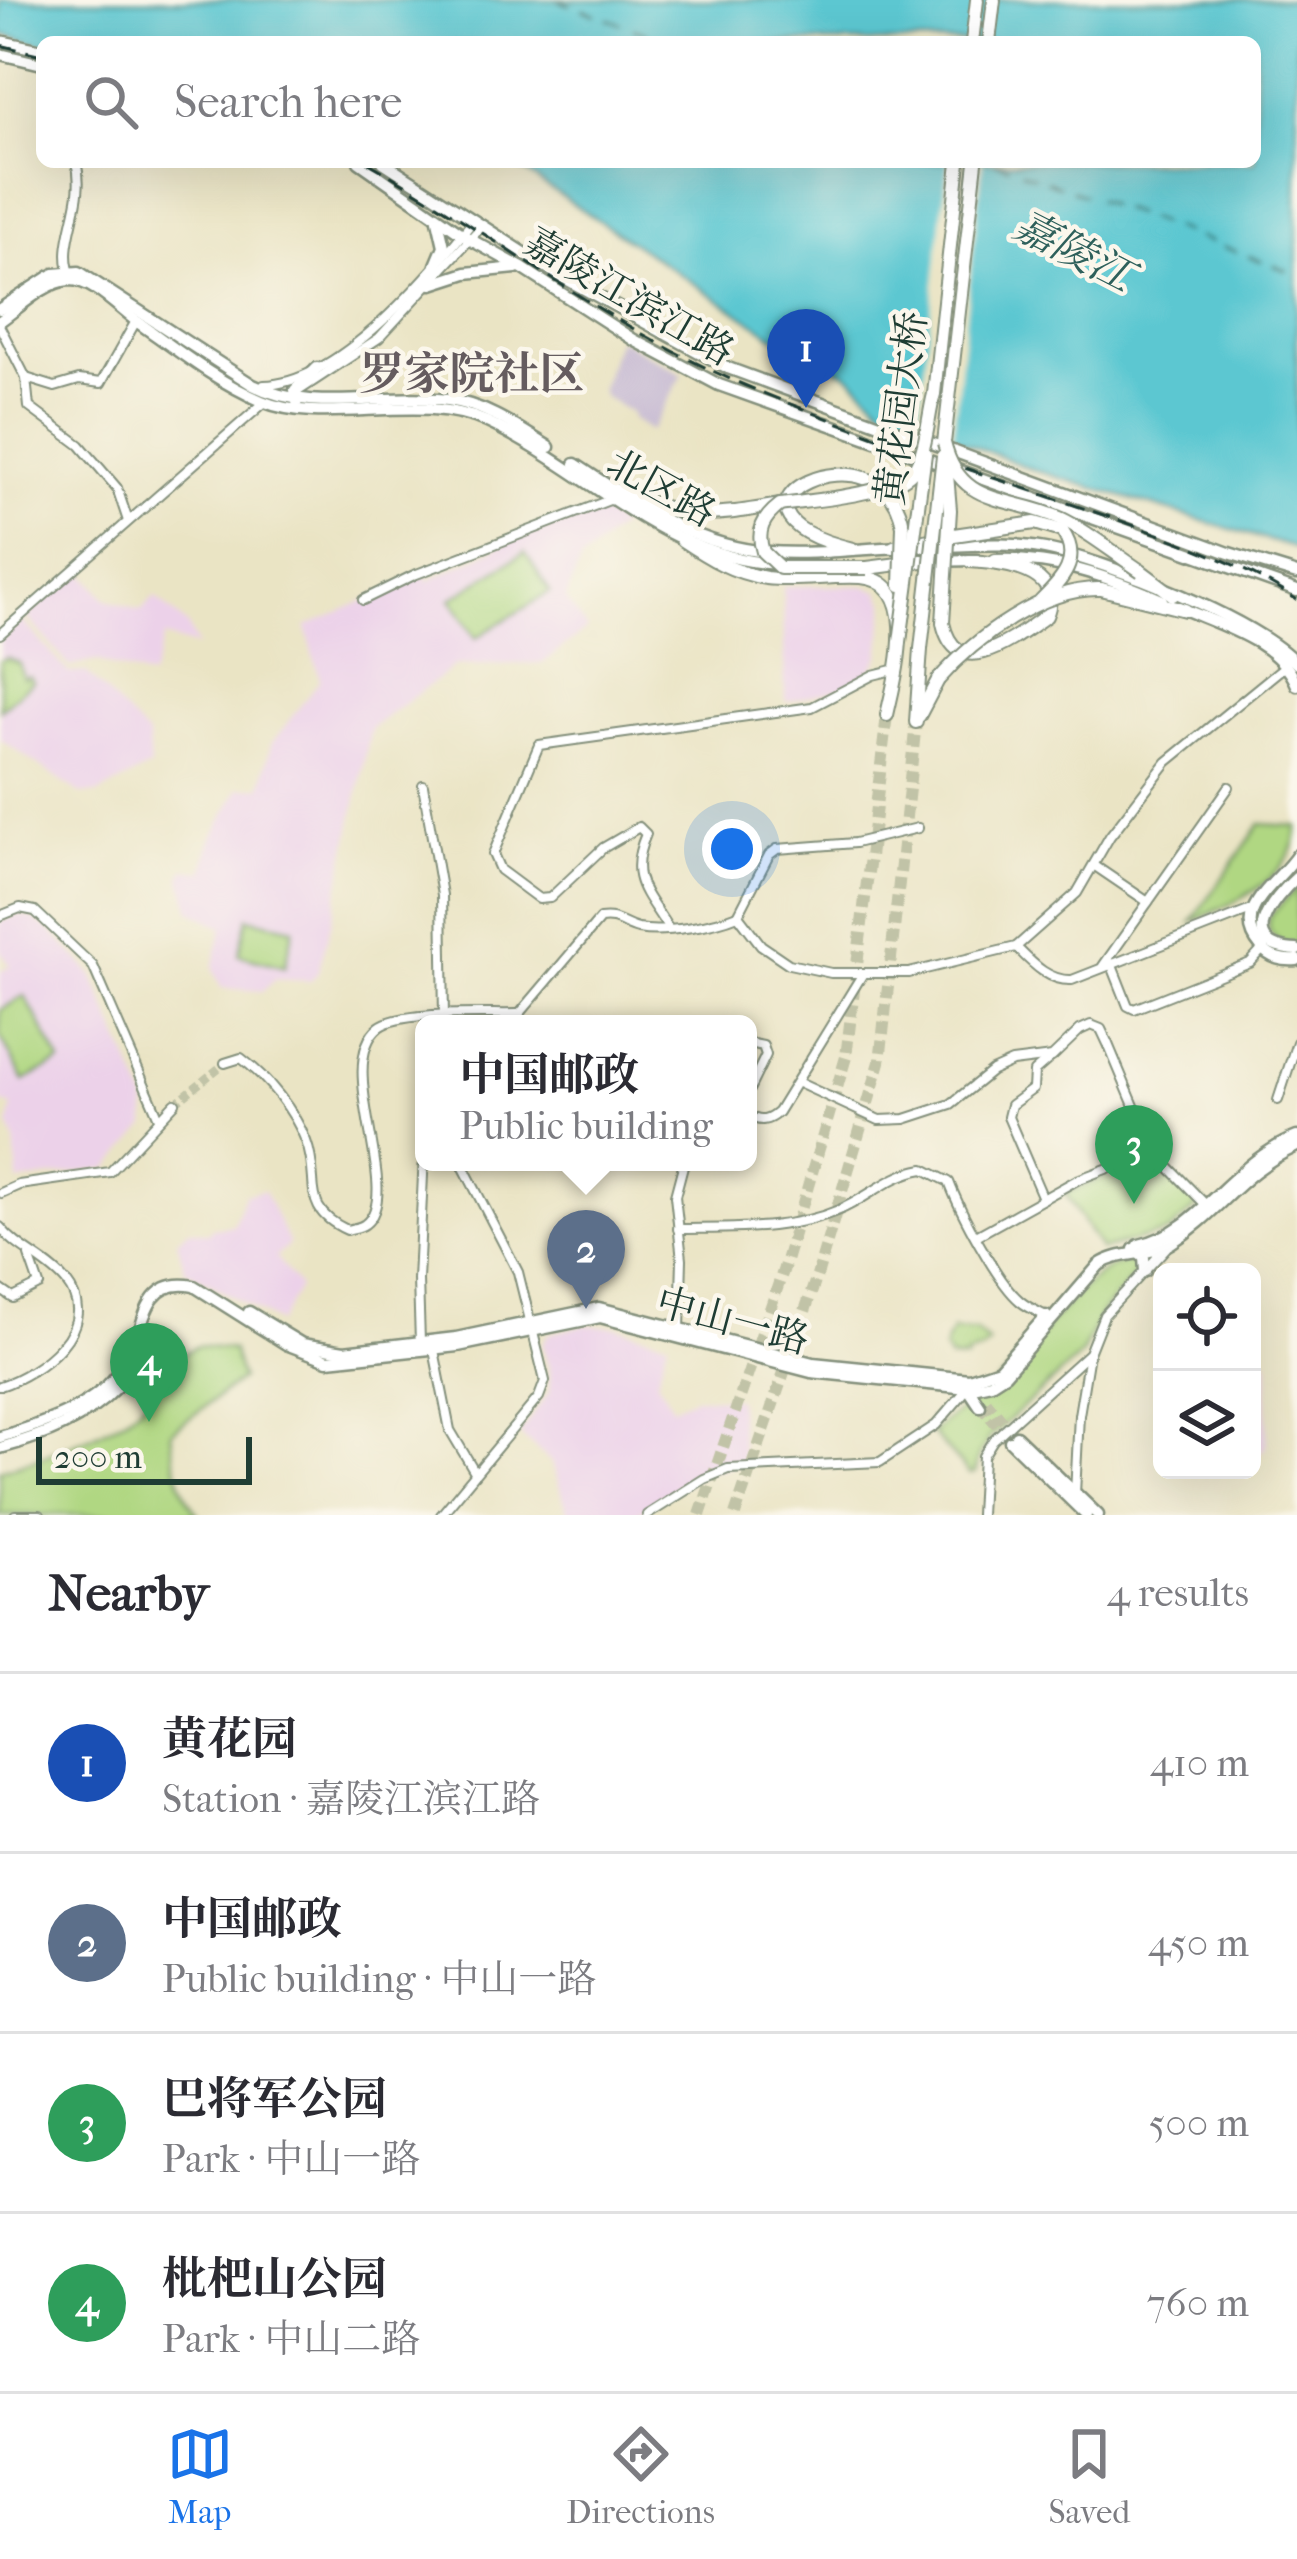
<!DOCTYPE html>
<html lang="en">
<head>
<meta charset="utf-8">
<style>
  body { margin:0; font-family:"IM FELL French Canon","Noto Serif SC",serif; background:#f2f2f3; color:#2b2b33 }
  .controls { position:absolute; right:36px; bottom:36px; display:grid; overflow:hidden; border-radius:18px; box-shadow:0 12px 48px #0002 }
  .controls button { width:108px; height:108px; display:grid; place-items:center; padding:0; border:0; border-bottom:3px solid #e1e1e2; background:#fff; color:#2b2b33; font:60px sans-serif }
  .scale { position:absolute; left:36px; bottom:30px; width:216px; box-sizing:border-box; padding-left:12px; border:6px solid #1f3d34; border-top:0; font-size:33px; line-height:42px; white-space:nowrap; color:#1f3d34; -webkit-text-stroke:9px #fbf7ec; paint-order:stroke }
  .you { position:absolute; left:732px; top:849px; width:42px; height:42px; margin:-30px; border:9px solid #fff; border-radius:50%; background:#1a73e8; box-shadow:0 0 0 18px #1a73e833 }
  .badge { display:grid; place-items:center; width:78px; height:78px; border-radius:50%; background:#1a73e8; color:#fff; font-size:39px; font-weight:700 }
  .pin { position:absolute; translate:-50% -99px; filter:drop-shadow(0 3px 6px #0008) }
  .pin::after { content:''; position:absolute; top:63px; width:42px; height:36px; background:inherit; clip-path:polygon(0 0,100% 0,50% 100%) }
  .popup { position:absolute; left:415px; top:1015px; width:342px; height:156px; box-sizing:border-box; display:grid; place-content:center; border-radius:18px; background:#fff; filter:drop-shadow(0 3px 9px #0005); font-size:39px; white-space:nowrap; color:#7c7c81 }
  .popup b { font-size:45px; color:#2b2b33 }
  .popup::after { content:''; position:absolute; left:50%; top:100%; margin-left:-24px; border:24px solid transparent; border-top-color:#fff }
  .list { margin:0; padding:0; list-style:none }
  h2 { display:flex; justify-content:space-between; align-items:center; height:156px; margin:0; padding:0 48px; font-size:51px }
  h2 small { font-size:39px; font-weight:400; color:#7c7c81 }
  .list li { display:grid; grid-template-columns:78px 1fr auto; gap:36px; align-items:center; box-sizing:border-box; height:180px; padding:0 48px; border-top:3px solid #e1e1e2 }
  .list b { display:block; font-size:45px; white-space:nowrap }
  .list p { margin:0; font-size:39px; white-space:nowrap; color:#7c7c81 }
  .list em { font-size:39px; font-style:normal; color:#7c7c81 }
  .icon { flex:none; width:66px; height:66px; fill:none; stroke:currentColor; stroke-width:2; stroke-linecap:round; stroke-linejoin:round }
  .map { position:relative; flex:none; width:1297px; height:1515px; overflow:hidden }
  .search { position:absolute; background:#fff; box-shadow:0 12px 48px #0002; left:36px; right:36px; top:36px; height:132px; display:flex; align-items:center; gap:30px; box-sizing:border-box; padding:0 42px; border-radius:18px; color:#7c7c81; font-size:45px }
  .sheet { height:876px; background:#fff }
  nav { display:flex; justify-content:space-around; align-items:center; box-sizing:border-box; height:168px; border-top:3px solid #e1e1e2; background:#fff; font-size:33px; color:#7c7c81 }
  nav a { display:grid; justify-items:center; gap:6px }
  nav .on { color:#1a73e8 }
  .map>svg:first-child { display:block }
  .built { fill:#ecd1e9 }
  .industrial { fill:#cbbfd4 }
  .green { fill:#b0d782; stroke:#688a5b; stroke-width:3 }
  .water { fill:#5bc7d1; stroke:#3d8282; stroke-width:3 }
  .pier { fill:#eae4c4 }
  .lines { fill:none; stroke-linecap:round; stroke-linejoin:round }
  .ferry { stroke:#2e605b; stroke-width:3; stroke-dasharray:15 12; stroke-linecap:butt }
  .minor-tunnel { stroke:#c1c3a7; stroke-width:8; stroke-dasharray:8 4; stroke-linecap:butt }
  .major-tunnel { stroke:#c1c3a7; stroke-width:10; stroke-dasharray:10 5; stroke-linecap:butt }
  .highway-tunnel { stroke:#c1c3a7; stroke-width:12; stroke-dasharray:12 6; stroke-linecap:butt }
  .minor-casing { stroke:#84907c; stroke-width:12 }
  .major-casing { stroke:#84907c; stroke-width:15 }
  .highway-casing { stroke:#84907c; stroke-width:16 }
  .minor { stroke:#fff; stroke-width:8 }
  .major { stroke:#fff; stroke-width:10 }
  .highway { stroke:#fff; stroke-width:12 }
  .rail { stroke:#1f3d34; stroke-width:3; stroke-dasharray:18 9; stroke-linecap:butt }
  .highway-bridge-casing { stroke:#84907c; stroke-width:16; stroke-linecap:butt }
  .highway-bridge { stroke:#fff; stroke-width:12 }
  .labels { text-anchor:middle; stroke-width:9; stroke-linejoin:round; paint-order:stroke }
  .street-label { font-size:39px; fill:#1f3d34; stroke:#fbf7ec }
  .water-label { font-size:42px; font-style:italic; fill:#2e605b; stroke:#fbf7ec }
  .quarter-label { font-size:45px; font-weight:bold; fill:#655c5f; stroke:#fbf7ec }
</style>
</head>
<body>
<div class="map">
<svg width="1297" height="1515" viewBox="0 0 1297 1515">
  <rect width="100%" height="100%" fill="#fbf7ec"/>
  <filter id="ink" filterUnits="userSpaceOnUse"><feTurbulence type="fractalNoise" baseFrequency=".00833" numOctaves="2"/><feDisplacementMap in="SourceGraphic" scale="24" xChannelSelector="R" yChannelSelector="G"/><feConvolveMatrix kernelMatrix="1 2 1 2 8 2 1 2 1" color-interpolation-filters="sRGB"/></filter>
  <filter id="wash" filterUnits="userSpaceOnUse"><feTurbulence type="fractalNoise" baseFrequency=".004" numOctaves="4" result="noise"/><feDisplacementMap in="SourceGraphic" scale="48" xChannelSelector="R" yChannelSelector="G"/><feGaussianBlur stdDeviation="2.7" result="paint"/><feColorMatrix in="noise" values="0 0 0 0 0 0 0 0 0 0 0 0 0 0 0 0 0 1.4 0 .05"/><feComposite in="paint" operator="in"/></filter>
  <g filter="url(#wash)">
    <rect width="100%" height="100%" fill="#eae4c4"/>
    <g class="built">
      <path d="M604,512L620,527L580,562L566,599L587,629L543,663L455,666L371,728L334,913L318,972L311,981L276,979L263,991L221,988L213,968L223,927L191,911L181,877L185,869L204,872L211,841L239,788L261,787L271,744L320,680L306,627L425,573L428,581L517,538Z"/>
      <path d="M81,570L107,600L141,611L155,597L187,625L198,647L164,637L151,678L96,661L70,667L27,617Z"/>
      <path d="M783,586H864L879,591L886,604L880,655L869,673L851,686L785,702Z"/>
      <path d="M22,620L69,673L86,672L148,737L150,767L98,794H80L0,739V641Z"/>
      <path d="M18,915L32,918L52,932L92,974L146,1100V1127L109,1168L18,1182L15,1140L9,1125L13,1106L0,1102V972L10,966L0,950V922Z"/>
      <path d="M264,1191L289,1244L276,1257L299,1287L279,1323L185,1270L177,1240L190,1229L208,1233L212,1228L233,1225L245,1194Z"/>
      <path d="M584,1325L614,1326L668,1341L657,1380L672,1407L694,1397L737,1398L743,1463L700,1475L633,1515H569L552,1463L519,1434L549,1392L550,1371L542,1345L548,1334Z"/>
      <path d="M1252,1354L1269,1363L1266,1447L1259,1453L1252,1452Z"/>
    </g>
    <path class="industrial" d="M618,338L683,374L651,431L633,420L630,412L603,396L601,388Z"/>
    <g class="green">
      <path d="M525,552L550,592L476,638L451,599Z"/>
      <path d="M6,658L19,663L23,678L29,676L33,681L0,710V661Z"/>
      <path d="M1260,824L1297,826C1297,878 1231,904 1192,922Z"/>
      <path d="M1297,887V945L1279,942L1269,931V917Z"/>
      <path d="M248,918L294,928L285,967L239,955Z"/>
      <path d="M25,996L61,1062L24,1081L0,1036V1010Z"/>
      <path d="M1147,1161L1158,1164L1197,1201V1207L1169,1232L1101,1250L1065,1193Z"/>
      <path d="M1132,1261L1136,1275L1102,1312L1082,1354L990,1437L979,1456L975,1473L969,1474L932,1433C956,1411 984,1395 1007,1373C1039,1343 1088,1263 1132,1261Z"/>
      <path d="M952,1331L976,1332L989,1344L982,1351L966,1356V1360L950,1359L944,1349Z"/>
      <path d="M198,1346L232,1350L241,1379L171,1432C174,1463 179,1490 198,1515H0V1470C34,1461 105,1434 132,1413C160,1392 162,1361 198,1346Z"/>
    </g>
    <path class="water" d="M0,0H1297V549L1034,470L888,412L848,374L777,338L510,162H1255V42L42,44L0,34Z"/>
    <path class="pier" d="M948,162H983L952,444L917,430Z"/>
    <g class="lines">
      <g class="ferry">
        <path d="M557,0L671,42"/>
        <path d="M995,162L1297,274"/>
      </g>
    </g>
  </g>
  <g filter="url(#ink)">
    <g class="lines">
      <path class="minor-tunnel" d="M175,1103L225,1063"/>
      <g class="major-tunnel">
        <path d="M987,1401L1016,1436"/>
        <path d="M980,1406L1009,1440"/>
      </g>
      <g class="highway-tunnel">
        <path d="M700,1515L783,1271L846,1057L887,715"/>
        <path d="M735,1515L817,1276L880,1062L916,722"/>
      </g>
      <defs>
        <g id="minor">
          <path d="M72,277C55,245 88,203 76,162"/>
          <path d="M0,327L26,378L29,407L80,445L117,488L128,521"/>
          <path d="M26,378L55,387L79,380L101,383L136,321"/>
          <path d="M264,385C340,383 429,276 473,221"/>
          <path d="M297,392L379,338L482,226"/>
          <path d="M363,600L414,575L612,499"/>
          <path d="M0,634L265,402"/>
          <path d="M423,785L442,895L444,1017"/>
          <path d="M1095,866L1148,902"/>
          <path d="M738,915L761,945L789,964L831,973H909L1016,947L1077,893L1110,836L1167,762L1286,665"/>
          <path d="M738,915L769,855L777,849L855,843L918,828"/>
          <path d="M0,916L20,908L35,911L93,966L159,1118"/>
          <path d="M668,928C645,891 627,878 646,834L639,827L603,848L550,898L539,899L500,870L493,854L539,745L812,707L873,675L897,669"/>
          <path d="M1016,947C1032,963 1048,981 1072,980L1251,910"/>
          <path d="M1111,963L1128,1006L1134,1009L1250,963L1262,950"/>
          <path d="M1103,966L1229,787"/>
          <path d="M511,1024L600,919C617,916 622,925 638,929C664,934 714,925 738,915"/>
          <path d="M748,1043L763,1046L766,1055L748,1092"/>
          <path d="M225,1063L241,1058C268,1078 294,1110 306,1141C322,1183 298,1207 347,1230C353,1228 360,1228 365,1224C405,1194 332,1065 379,1027C400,1010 488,1015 518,1014"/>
          <path d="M799,1083L879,1120L905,1119L951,1104L992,1071L1012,1062L1052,1057L1080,1030L1091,1025L1101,1029L1108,1044L1153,1151L1206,1205"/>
          <path d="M1278,1100L1297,1042"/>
          <path d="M748,1115C760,1123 768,1121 778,1112L862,975"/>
          <path d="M1,1193L19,1185L110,1172L175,1103"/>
          <path d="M1042,1196L1008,1117L1011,1105L1033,1089L1034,1072L1050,1058"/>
          <path d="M0,1227C18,1250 48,1260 66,1282C103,1328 38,1374 0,1386"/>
          <path d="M678,1229C731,1228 790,1231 839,1210C868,1198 891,1174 924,1169L949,1182C960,1211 997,1282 1020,1301C1027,1307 1038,1312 1046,1316"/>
          <path d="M978,1235L1077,1180L1153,1151"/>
          <path d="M0,1289L13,1298L39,1285L29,1256"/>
          <path d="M680,1329L682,1259L675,1196L684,1162"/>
          <path d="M420,1342L418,1280L424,1154"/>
          <path d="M434,1350L450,1430L475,1472"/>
          <path d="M1075,1494L1079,1415L1089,1354"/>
          <path d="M15,1515H40"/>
          <path d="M441,1515L539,1397L545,1381L518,1272L461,1162"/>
          <path d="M647,1515L704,1479L728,1469L880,1462L936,1425L968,1388"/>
          <path d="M980,1515L983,1456L993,1440L1089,1353L1104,1315L1166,1248"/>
        </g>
        <g id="major">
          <path d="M0,41L42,50"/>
          <path d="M0,54L42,64"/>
          <path d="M359,162L471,240L522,268L634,340L719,385L1297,591"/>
          <path d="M383,162L557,274L728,368L1229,553L1297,574"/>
          <path d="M436,265L444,246L438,220"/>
          <path d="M432,284L466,273L516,268"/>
          <path d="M0,309L54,274L79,272L253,385C312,415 384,392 448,400C486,405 517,427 549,447"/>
          <path d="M0,321C19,308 46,281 70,280C94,280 120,310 139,323C177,350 219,383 262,401C327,428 419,390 487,422C584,467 666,560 779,564"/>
          <path d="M297,402L295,390L317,368"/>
          <path d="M575,464C635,503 694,547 769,552C812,555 856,549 900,547"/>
          <path d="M924,547C964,546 1007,541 1045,549C1107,561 1256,619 1297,664"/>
          <path d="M995,560C1056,558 1107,576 1162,600"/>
          <path d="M923,561L977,560"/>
          <path d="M1179,607C1220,625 1279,641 1297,685"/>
          <path d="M1297,855C1279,883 1229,910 1261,947C1271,959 1283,961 1297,960"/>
          <path d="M1297,877C1272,899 1234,947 1297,950"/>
          <path d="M1139,1245C1199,1233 1233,1161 1297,1137"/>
          <path d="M1134,1249L1144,1258L1145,1271"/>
          <path d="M249,1312L302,1344L344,1351L456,1338L599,1308L813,1363L969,1379L999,1369L1046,1316"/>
          <path d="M968,1383V1388L980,1406"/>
          <path d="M1016,1436L1098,1515"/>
          <path d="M0,1437C43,1424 99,1406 123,1366"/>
          <path d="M1010,1441L1086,1515"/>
          <path d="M0,1448C43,1436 85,1420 117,1387C147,1357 130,1273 194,1286L286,1344L328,1360L458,1346L600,1317L811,1372L968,1388L991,1383L1005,1374L1099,1265C1121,1250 1149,1257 1171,1243C1219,1213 1240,1172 1297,1146"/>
        </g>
        <g id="highway">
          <path d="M972,42L977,0"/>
          <path d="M989,42L994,0"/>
          <path d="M934,394L959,162"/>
          <path d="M944,443L976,162"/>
          <path d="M616,490C690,519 702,518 780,505"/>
          <path d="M682,540C709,558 733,573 766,578C798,582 829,575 861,577C923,581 895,678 887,715"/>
          <path d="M894,547L954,535"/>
          <path d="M853,549C684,509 886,417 903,526"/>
          <path d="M867,568L922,561"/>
          <path d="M1141,571L1173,595"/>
          <path d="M1101,589L1185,610"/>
          <path d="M943,623C957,686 1017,636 1046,616C1066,569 1000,563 970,561"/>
          <path d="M919,716L938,680"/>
          <path d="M916,722L921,649"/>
        </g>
      </defs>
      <use href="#minor" class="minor-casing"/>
      <use href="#major" class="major-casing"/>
      <use href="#highway" class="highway-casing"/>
      <use href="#minor" class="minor"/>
      <use href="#major" class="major"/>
      <use href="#highway" class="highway"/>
      <g class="rail">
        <path d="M0,45L42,55"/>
        <path d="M367,162C495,234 608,327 744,385C848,429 955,465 1062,501C1141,528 1227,554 1297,600"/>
      </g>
      <defs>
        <g id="highway-bridge">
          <path d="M944,443C960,509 1011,495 1062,519C1089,532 1115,554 1141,571"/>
          <path d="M954,535L1035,523L1062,531C1083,560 1061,581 1040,602"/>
          <path d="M867,568H780L763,552C756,531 763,518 780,505C811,500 899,495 915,468C927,448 928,416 934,394"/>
          <path d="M901,585L903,526"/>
          <path d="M943,623L950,510L947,474"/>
          <path d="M900,642L925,454"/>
          <path d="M921,649L943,456"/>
          <path d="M938,680C975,638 1043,587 1101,589"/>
        </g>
      </defs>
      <use href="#highway-bridge" class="highway-bridge-casing"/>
      <use href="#highway-bridge" class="highway-bridge"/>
    </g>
  </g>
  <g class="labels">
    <g class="street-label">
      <text transform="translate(630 296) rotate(30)" y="14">嘉陵江滨江路</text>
      <text transform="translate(900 408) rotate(-83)" y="14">黄花园大桥</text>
      <text transform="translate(662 487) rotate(29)" y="14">北区路</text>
      <text transform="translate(733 1320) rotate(15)" y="14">中山一路</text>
    </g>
    <g class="water-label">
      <text transform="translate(1074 250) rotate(27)" y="15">嘉陵江</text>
    </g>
    <g class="quarter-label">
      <text x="472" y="389">罗家院社区</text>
    </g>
  </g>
</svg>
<div class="controls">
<button><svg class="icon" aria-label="locate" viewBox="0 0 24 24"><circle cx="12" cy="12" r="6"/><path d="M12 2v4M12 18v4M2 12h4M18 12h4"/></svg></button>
<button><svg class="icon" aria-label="layers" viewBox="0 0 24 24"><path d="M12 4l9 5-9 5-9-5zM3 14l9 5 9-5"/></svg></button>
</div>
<div class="scale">200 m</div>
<div class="you"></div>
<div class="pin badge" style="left:806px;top:408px;background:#1a4fb4">1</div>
<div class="pin badge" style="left:586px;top:1309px;background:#5c6f8a">2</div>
<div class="popup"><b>中国邮政</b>Public building</div>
<div class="pin badge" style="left:1134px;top:1204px;background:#2e9e5b">3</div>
<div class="pin badge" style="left:149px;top:1422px;background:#2e9e5b">4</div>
<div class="search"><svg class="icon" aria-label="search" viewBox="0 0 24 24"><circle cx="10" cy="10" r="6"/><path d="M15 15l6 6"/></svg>Search here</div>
</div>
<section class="sheet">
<h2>Nearby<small>4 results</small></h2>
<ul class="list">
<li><span class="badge" style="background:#1a4fb4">1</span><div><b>黄花园</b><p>Station · 嘉陵江滨江路</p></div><em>410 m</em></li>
<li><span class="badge" style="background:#5c6f8a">2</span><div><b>中国邮政</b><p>Public building · 中山一路</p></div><em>450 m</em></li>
<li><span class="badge" style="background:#2e9e5b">3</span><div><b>巴将军公园</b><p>Park · 中山一路</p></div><em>500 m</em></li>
<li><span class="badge" style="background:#2e9e5b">4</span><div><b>枇杷山公园</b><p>Park · 中山二路</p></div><em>760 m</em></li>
</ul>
</section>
<nav>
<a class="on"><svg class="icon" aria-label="map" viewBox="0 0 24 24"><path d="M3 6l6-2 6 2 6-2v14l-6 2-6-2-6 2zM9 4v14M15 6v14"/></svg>Map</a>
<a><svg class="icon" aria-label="directions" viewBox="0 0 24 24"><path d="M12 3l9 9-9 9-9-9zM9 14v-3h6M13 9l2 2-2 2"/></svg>Directions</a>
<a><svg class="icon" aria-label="saved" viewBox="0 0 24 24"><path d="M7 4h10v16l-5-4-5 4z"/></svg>Saved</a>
</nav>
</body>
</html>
